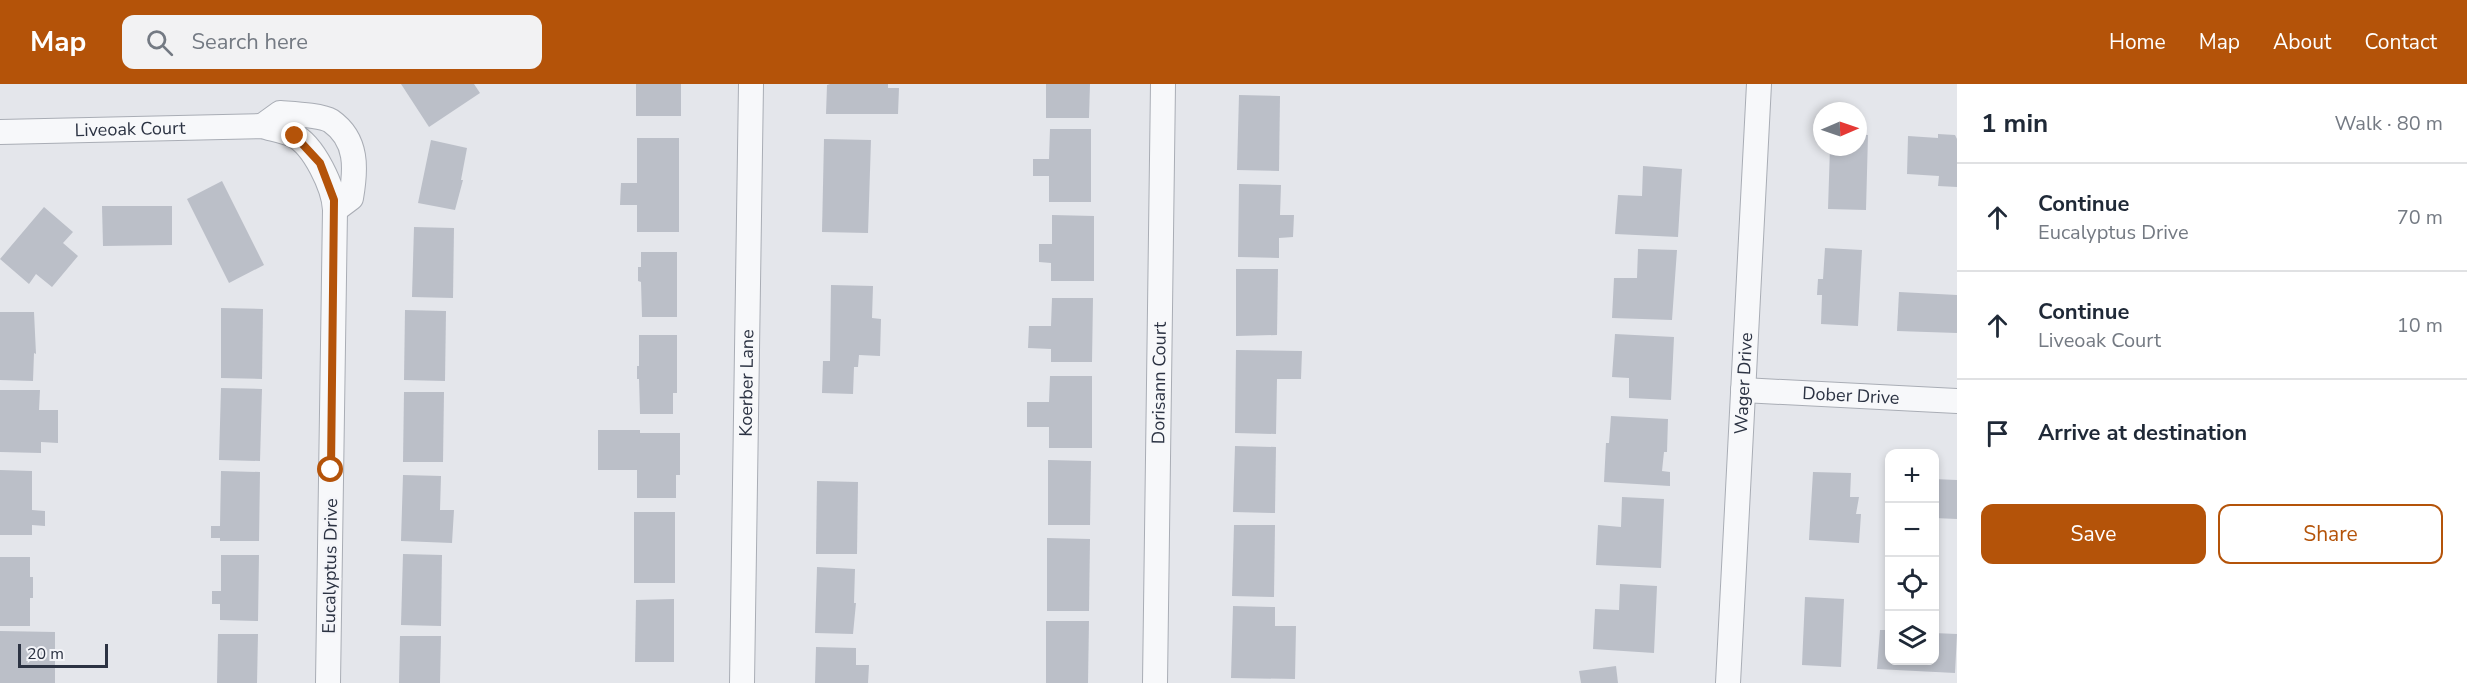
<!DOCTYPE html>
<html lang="en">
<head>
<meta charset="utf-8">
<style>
  body { margin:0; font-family:"Nunito Sans",sans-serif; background:#f2f2f3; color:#1f2937 }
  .controls { position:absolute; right:18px; bottom:18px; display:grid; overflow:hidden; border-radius:12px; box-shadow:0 3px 9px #0003 }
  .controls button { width:54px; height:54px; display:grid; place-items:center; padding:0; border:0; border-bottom:2px solid #e0e1e3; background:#fff; color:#1f2937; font:30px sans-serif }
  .compass { position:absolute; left:1813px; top:18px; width:54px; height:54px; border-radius:50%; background:#fff; box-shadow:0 3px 9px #0003; rotate:88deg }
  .scale { position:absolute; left:18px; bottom:15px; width:90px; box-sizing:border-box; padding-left:6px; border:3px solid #2c3343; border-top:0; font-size:16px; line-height:21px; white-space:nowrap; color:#2c3343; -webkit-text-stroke:4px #f4f5f9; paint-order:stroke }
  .stop { position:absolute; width:18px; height:18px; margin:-14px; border:4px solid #b45309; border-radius:50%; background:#fff }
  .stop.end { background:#b45309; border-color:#fff; box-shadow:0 2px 6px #0008 }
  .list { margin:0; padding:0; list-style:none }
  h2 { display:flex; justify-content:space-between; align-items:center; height:78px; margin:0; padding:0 24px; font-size:26px }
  h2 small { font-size:20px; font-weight:400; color:#747a83 }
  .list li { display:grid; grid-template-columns:39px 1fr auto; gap:18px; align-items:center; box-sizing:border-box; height:108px; padding:0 24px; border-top:2px solid #e0e1e3 }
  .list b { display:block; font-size:22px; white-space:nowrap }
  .list p { margin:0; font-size:20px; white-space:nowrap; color:#747a83 }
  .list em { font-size:20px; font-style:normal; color:#747a83 }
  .actions { display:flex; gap:12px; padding:18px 24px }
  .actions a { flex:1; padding:14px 0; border:2px solid #b45309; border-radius:12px; text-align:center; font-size:21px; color:#b45309 }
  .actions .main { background:#b45309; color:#fff }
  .icon { flex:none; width:33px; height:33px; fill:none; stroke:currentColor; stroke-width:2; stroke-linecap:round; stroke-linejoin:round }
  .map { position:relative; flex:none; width:1957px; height:599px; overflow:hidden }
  header { display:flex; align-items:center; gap:36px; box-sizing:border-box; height:84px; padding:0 30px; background:#b45309; color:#fff }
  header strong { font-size:28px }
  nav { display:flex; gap:33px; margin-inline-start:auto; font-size:21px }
  .search { width:420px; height:54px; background:#f2f2f3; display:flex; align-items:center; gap:15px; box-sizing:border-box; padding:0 21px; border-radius:12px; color:#747a83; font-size:22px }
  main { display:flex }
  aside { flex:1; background:#fff }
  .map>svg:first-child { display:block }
  .building { fill:#bbbfc8 }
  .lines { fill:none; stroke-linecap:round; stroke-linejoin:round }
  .minor-casing { stroke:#a9adb5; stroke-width:26 }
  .minor { stroke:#f7f8fa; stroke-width:24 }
  .route { stroke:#b45309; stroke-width:8 }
  .labels { text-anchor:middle; stroke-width:4.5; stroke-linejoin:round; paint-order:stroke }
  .street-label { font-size:18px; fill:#2c3343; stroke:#f4f5f9 }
</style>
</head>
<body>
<header>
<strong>Map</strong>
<div class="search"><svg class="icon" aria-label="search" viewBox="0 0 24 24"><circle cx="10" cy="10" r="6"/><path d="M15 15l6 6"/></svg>Search here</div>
<nav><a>Home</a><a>Map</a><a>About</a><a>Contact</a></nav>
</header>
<main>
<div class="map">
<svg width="1957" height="599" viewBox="0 0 1957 599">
  <rect width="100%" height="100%" fill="#e4e6eb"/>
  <g class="building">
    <path d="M401,0H474L480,9L429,43Z"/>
    <rect x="636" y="0" width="45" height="32"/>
    <path d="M830,0H888V4H899L898,30H826L827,1Z"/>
    <path d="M1046,0H1090L1089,34H1046Z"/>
    <path d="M1239,11L1280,12L1279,87L1237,86Z"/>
    <path d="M1050,45H1091V118H1049V92H1033V75H1049Z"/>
    <path d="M1938,50L1955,51L1957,55V103L1938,102L1939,92L1907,90L1908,52L1938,54Z"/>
    <path d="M1858,51H1868L1866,126L1828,125L1830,63H1858Z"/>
    <path d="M637,54H679V148H637V121H620L621,99H637Z"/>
    <path d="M824,55L871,56L868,149L822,148Z"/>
    <path d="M431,56L467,64L461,96H463L455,126L418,119Z"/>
    <path d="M1643,82L1682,85L1678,153L1615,150L1618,111L1642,112Z"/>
    <path d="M222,97L264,181L229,199L187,115Z"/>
    <path d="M1239,100L1281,101L1280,131H1294L1293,153L1279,154V174L1238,173Z"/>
    <path d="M102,122H172V161L103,162Z"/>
    <path d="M44,123L73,148L63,159L78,172L52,203L36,190L29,200L0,175Z"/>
    <path d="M1052,131L1094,132V197H1051V179L1039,178V160H1052Z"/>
    <path d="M414,143L454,144L453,214L412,213Z"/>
    <path d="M1825,164L1862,166L1858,242L1821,240L1822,211H1817L1818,195H1823Z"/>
    <path d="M1638,165L1677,166L1672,236L1612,234L1614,194H1637Z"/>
    <path d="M641,168H677V233H642L641,198L638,197V183H641Z"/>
    <path d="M1236,185H1278L1277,251L1236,252Z"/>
    <path d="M831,201L873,202L872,234L881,235L880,272L859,271L858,283H854L853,310L822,309L823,277H830Z"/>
    <path d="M1899,208L1957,211V249L1897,247Z"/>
    <path d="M1052,214H1093L1092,278H1051V265L1028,264L1029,242H1051Z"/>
    <path d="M221,224L263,225L262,295L221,294Z"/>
    <path d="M405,226L446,227L445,297L404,296Z"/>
    <path d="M0,228H34L36,270L34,269L33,297L0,296Z"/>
    <path d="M1615,250L1674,253L1671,316L1629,314V294L1612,293Z"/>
    <path d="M639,251H677V309H673V330H640L639,295H637V282H639Z"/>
    <path d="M1236,266L1302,267L1301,295H1277L1276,350L1235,349Z"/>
    <path d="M1050,292H1092V364H1049V343H1027V318H1049Z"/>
    <path d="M221,304L262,305L260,377L219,376Z"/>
    <path d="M0,306H40L39,326H58V359L41,358V369L0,368Z"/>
    <path d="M404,308H444L443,378H403Z"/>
    <path d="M1611,332L1668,335L1667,368H1664L1662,387L1670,388V402L1604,398L1606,359H1609Z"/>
    <path d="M598,346H640V349H680V391H676V414H637V386H598Z"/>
    <path d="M1235,362L1276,363L1275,429L1233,428Z"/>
    <path d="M1048,376L1091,377L1090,441H1048Z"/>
    <path d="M0,386L32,387V426L45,427V442L32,441V451H0Z"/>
    <path d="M221,387L260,388L259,457H220V454H211V442H220Z"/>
    <path d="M1813,388L1851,389L1850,413H1859L1856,430H1861L1859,459L1809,456Z"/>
    <path d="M403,391L441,392L440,426H454L452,459L401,457Z"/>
    <path d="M1934,395L1957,396V435L1934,434Z"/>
    <path d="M817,397L858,398L857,470H816Z"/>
    <path d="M1622,413L1664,415L1661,484L1596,481L1598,441L1621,443Z"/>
    <rect x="634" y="428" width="41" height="71"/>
    <path d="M1234,441H1275L1274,513L1232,512Z"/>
    <path d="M1047,454L1090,455L1089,527H1047Z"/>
    <path d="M403,470L442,471L441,542L401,541Z"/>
    <path d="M221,471H259L258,537L220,536V520H212V507H221Z"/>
    <path d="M0,473H30V493H33V514H30V542H0Z"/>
    <path d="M817,483L855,485L854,519H856L853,550L815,549Z"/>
    <path d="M1620,500L1657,502L1654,569L1593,565L1595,525L1619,526Z"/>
    <path d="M1805,513L1844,515L1841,583L1802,581Z"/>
    <path d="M674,515V578H635L636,516Z"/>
    <path d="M1233,522L1275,523V542H1296L1295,595L1231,594Z"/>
    <path d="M1046,537H1089L1088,599H1046Z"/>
    <path d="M1880,546H1890V576H1934V549L1957,550L1955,589L1877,585Z"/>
    <path d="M0,547L55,548V599H0Z"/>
    <path d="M218,550H258L257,599H217Z"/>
    <path d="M400,552H441L440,599H399Z"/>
    <path d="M816,563L856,564V581H869L868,599H815Z"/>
    <path d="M1616,582L1618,599H1581L1579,587Z"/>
  </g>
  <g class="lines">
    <defs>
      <g id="minor">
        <path d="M262,42L280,29C292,30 321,31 331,37C358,56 356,85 351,114L335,126"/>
        <path id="s1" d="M0,48L262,42C272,45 283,47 293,51C314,61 334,104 335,126L328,599"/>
        <path id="s2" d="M1743,306L1957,317"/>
        <path id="s3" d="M742,599L751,0"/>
        <path id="s4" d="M1155,599L1163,0"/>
        <path id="s5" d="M1728,599L1759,0"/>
      </g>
    </defs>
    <use href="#minor" class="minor-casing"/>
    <use href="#minor" class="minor"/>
  </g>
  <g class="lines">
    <path class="route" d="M295,52L320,79L334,116L331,386"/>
  </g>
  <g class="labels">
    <g class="street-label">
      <text dy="6" stroke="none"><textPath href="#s1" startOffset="130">Liveoak Court</textPath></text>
      <text dy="6" stroke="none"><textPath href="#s3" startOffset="300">Koerber Lane</textPath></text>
      <text dy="6" stroke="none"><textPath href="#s4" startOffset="300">Dorisann Court</textPath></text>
      <text dy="6" stroke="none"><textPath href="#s5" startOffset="300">Wager Drive</textPath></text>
      <text dy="6" stroke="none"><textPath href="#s2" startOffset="108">Dober Drive</textPath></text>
      <text transform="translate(330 482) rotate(-89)" y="6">Eucalyptus Drive</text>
    </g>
  </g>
</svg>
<div class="controls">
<button>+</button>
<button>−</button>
<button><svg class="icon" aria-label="locate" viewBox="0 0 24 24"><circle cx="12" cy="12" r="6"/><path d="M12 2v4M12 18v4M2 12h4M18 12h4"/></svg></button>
<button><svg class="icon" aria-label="layers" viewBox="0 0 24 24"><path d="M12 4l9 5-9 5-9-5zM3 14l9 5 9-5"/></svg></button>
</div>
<svg class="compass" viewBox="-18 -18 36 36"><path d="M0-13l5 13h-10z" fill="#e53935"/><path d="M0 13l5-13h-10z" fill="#747a83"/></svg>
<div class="scale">20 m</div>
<div class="stop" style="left:331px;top:386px"></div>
<div class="stop end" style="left:295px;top:52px"></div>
</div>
<aside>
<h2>1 min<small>Walk · 80 m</small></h2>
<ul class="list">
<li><svg class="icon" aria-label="ahead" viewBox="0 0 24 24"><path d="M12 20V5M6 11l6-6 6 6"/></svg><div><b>Continue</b><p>Eucalyptus Drive</p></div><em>70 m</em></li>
<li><svg class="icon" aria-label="ahead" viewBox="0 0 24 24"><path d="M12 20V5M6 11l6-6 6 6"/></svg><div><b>Continue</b><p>Liveoak Court</p></div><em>10 m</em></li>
<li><svg class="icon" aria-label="arrive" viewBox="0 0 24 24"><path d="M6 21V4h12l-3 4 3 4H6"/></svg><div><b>Arrive at destination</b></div></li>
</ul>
<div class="actions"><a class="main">Save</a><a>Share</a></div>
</aside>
</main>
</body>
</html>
